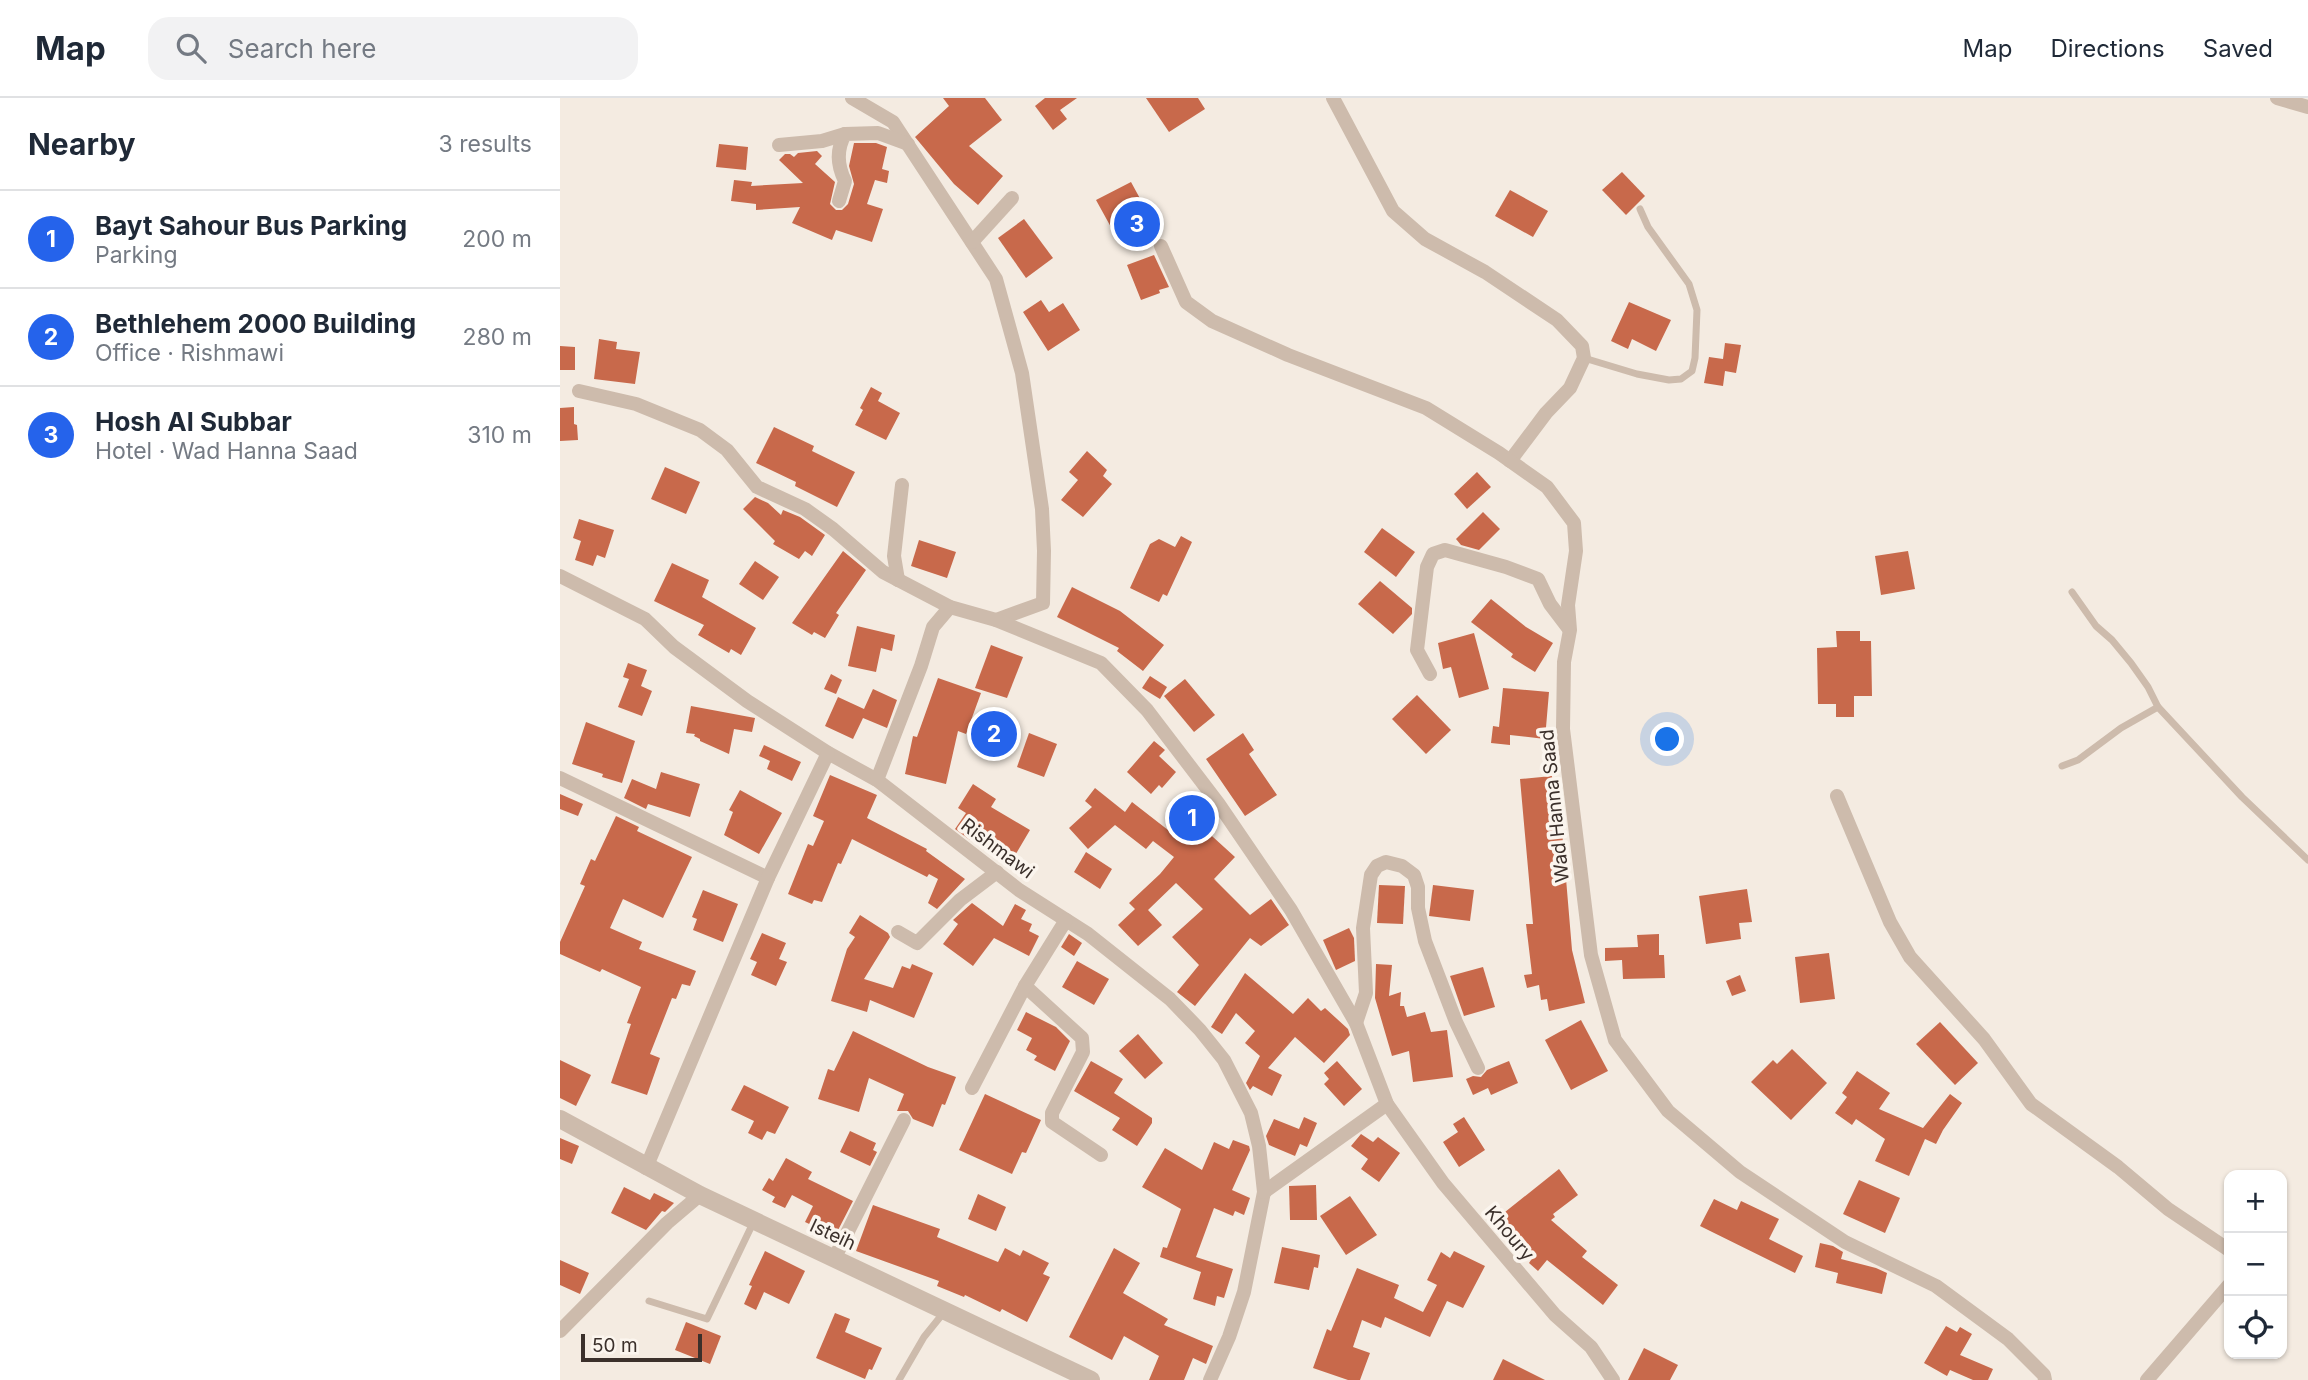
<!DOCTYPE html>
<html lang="en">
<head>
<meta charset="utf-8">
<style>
  body { margin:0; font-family:Inter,sans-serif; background:#f2f2f3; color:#1f2937 }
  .controls { position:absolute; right:21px; bottom:21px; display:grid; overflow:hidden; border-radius:14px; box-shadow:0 2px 5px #0004 }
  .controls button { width:63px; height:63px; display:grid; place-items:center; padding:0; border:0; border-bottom:2px solid #e0e1e3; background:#fff; color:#1f2937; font:35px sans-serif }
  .scale { position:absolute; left:21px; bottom:18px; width:121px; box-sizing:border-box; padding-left:7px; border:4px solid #3b302b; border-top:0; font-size:19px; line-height:24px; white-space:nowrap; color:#3b302b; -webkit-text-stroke:5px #fbf5ee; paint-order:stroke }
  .you { position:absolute; left:1108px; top:642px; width:24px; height:24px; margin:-18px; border:5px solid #fff; border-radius:50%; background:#1a73e8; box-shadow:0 0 0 10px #1a73e833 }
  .badge { display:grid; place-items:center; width:46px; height:46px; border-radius:50%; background:#2563eb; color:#fff; font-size:23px; font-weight:700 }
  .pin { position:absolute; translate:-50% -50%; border:4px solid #fff; box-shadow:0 2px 7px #0006 }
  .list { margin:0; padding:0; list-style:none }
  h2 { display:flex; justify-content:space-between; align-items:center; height:91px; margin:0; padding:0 28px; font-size:30px }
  h2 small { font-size:23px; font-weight:400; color:#747a83 }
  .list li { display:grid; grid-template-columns:46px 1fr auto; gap:21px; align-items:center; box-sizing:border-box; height:98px; padding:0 28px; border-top:2px solid #e0e1e3 }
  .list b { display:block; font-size:26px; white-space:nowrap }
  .list p { margin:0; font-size:23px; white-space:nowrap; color:#747a83 }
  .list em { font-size:23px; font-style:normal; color:#747a83 }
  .icon { flex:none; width:38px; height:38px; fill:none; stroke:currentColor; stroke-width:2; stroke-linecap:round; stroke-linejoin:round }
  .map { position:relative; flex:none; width:1748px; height:1282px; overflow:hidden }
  header { display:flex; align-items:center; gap:42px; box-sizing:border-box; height:98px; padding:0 35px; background:#fff; border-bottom:2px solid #e0e1e3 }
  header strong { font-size:33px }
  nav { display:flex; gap:38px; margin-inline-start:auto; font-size:24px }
  .search { width:490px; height:63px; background:#f2f2f3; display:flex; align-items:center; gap:18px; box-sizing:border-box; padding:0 24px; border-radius:21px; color:#747a83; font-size:26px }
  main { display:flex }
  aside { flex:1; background:#fff }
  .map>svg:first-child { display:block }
  .building { fill:#c8694b }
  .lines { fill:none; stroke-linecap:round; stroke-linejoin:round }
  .service { stroke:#cdbbac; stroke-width:7 }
  .minor { stroke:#cdbbac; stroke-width:14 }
  .tertiary { stroke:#cdbbac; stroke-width:18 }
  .labels { text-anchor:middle; stroke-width:7; stroke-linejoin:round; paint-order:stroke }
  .street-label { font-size:19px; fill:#3b302b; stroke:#fbf5ee }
</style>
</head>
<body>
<header>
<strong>Map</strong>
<div class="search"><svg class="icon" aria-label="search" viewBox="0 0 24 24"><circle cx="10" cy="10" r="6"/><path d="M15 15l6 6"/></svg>Search here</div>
<nav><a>Map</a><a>Directions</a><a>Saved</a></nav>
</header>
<main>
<aside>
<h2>Nearby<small>3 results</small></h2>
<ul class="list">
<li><span class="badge">1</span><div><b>Bayt Sahour Bus Parking</b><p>Parking</p></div><em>200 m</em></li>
<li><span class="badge">2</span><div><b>Bethlehem 2000 Building</b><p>Office · Rishmawi</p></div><em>280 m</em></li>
<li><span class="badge">3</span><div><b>Hosh Al Subbar</b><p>Hotel · Wad Hanna Saad</p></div><em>310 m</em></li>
</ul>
</aside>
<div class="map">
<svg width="1748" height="1282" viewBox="0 0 1748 1282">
  <rect width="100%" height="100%" fill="#f4ebe1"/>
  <g class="building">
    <path d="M383,0H425L442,22L409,48L443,78L418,107L394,86L355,39L389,8Z"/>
    <path d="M485,0H517L500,12L507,21L493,32L475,8Z"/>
    <path d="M586,0H638L645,11L609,34Z"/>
    <path d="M294,45H316L327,49L322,71L329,73L327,85L315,82L307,106L323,111L312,144L276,132L272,142L232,125L240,109L196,112V106L171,103L174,82L192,84L191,88L243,85L219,62L225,56H230L234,59L238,55L257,53L262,58L255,66L275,84L270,106L276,112H282L288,106L294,86L289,68Z"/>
    <path d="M159,46L188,49L186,72L156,69Z"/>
    <path d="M1062,74L1085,98L1066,117L1042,92Z"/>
    <path d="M571,84L583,106L570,113L574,120L552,131L536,102Z"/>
    <path d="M950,92L988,113L973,139L935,118Z"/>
    <path d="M464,121L493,160L466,180L438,140Z"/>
    <path d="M594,157L609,189L599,192L600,195L581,202L567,167Z"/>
    <path d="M481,202L489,214L503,205L520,232L488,253L463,214Z"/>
    <path d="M1069,204L1111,222L1096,253L1072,241L1068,251L1051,243Z"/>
    <path d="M39,241L57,244L56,251L80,254L75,286L34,281Z"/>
    <path d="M1165,245L1181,247L1176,275L1165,273L1163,288L1144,285L1149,259L1163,261Z"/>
    <path d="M0,248L15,249V272H0Z"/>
    <path d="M311,289L322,295L318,303L340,315L326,342L295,327L303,312L300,310Z"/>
    <path d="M14,309V326L17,327L18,342L0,343V310Z"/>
    <path d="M214,329L254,348L252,353L295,374L277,409L235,388L236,384L196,365Z"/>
    <path d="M527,353L547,372L543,378L552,386L523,419L501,402L518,382L509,374Z"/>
    <path d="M105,369L140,384L126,416L91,401Z"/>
    <path d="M917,374L931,389L907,411L894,396Z"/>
    <path d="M195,399L208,405L221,417L223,412L240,419L265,437L252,458L245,453L239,461L213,446L215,443L183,411Z"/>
    <path d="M923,414L940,431L919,452L901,447L896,441Z"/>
    <path d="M19,421L54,432L45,460L37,457L33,468L15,462L21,443L13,440Z"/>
    <path d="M822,430L855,454L836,479L804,454Z"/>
    <path d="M621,438L632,444L607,498L603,496L599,504L570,490L590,446L599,441L615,449Z"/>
    <path d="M359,442L396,454L387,480L351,468Z"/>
    <path d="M283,453L306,472L276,515L279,517L265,540L254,534L252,537L232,525Z"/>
    <path d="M1348,453L1355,491L1321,497L1315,458Z"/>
    <path d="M195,463L219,479L203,502L179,486Z"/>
    <path d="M112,465L149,482L142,499L196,530L181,557L171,551L169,555L138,537L144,527L94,503Z"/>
    <path d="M820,483L852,510V516L833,536L798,506Z"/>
    <path d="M512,489L560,513L604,547L583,573L557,553L559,550L497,519Z"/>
    <path d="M931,501L966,529L993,545L975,574L951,559L953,556L911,524Z"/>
    <path d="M297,528L335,537L332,553L321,550L316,574L288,568Z"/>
    <path d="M1276,533H1300V543H1311L1312,598H1294V619H1276V606H1258L1257,550L1277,549Z"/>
    <path d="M914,535L929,591L899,600L891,569L883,571L878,545Z"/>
    <path d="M431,547L463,559L447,600L415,590Z"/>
    <path d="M68,565L87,572L81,588L92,593L82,618L58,609L69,581L63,579Z"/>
    <path d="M271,576L282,582L276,596L264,591Z"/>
    <path d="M590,578L607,589L600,601L582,590Z"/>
    <path d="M378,580L421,595L406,636L398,633L386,686L345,676L353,638L357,639Z"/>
    <path d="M625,581L655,617L634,634L604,598Z"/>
    <path d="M943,590L989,594L985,641L950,637V647L931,645L933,628L939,629Z"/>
    <path d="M313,591L337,602L327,630L303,620L293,641L265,628L278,599L304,611Z"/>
    <path d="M857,597L891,632L866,656L832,621Z"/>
    <path d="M131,608L195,620L192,634L174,631L169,656L140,643V641L134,638L135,636L126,635Z"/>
    <path d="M26,624L75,643L62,685L42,679L43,676L12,666Z"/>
    <path d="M469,635L497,646L484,679L457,669Z"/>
    <path d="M683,635L694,652L689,656L717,697L685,718L646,661Z"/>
    <path d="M594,643L605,652L599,658L616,674L602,690L599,687L591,696L567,674Z"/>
    <path d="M204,647L241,664L232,683L207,671L210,663L199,658Z"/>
    <path d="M101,674L140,686L130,719L88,706L86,711L64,700L72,681L96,691Z"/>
    <path d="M270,677L317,697L307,720L367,751L366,753L405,781L377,811L368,805L378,781L369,776L367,779L292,741L281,766L278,765L262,804L254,802L252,806L228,796L248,746L253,748L264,723L253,718Z"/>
    <path d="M992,678L997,734L1002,733L1012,852L1025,905L989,913L987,901L981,902L979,887L967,890L964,877L972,876L966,826H973L960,681Z"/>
    <path d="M413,686L436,701L431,709L470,732L454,759L445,754L443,758L411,739L410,742L395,731L406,715L398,710Z"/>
    <path d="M535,690L565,714L572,704L626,746L642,729L675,759L654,781L690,817L711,801L729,827L701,848L690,840L635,908L617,894L639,867L612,839L643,811L616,785L588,812L602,827L578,848L558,827L575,811L569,805L600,776L614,759L593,743L586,751L555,727L528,751L509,730L532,709L525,703Z"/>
    <path d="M180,692L222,715L199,756L164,737L173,714L169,712Z"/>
    <path d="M0,696L23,706L18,718L0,711Z"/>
    <path d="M56,718L79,729L77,733L132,759L103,820L63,801L50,830L82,844L79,851L136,873L130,888L122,886L116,901L112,900L90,956L100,960L87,997L51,985L71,926L67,925L81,889L42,871L40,874L0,856V844L25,788L20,786L31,761L35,763Z"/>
    <path d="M526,754L552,771L540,791L514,774Z"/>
    <path d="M819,787L845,788L843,826L817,825Z"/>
    <path d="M873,787L914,792L910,823L869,818Z"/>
    <path d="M1187,791L1192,824L1179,825L1181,841L1146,846L1139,798Z"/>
    <path d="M143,792L178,806L163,844L133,832L137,821L132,819Z"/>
    <path d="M412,805L443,828L455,806L466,812L461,821L472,826L469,833L479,838L469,858L434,840L413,868L383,846L398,826L393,822Z"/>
    <path d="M300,817L328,835L330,839L304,881L333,890L342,868L350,871L352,866L373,875L354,920L310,902L307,914L271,903L287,851L295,839L289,835Z"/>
    <path d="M789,830L794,840L795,863L776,872L763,842Z"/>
    <path d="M202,835L226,845L219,861L227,864L216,888L191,877L197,864L190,861Z"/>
    <path d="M509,836L522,845L514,858L501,849Z"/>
    <path d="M1099,836V857H1104L1105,880L1063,881L1062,862L1045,863V850L1078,849L1077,837Z"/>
    <path d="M1269,855L1275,901L1240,905L1235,859Z"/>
    <path d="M517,863L549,881L534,907L502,889Z"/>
    <path d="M816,866L832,867L829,898L841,894L840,908H844L847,919L865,914L871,934L887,932L893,979L853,984L849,953L832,958L815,900Z"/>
    <path d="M923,869L935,909L904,918L890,878Z"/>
    <path d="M685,875L733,916L748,900L761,913L765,910L788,931L790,937L764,965L735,939L708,970L722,977L712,998L693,988L690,992L686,985L700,958L685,945L695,933L676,915L662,936L651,929Z"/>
    <path d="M1180,877L1186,893L1172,898L1166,883Z"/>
    <path d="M466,914L496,929L510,943L495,973L474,962L477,958L466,952L472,940L457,932Z"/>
    <path d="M1021,922L1048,973L1011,992L985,942Z"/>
    <path d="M1380,924L1418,965L1395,987L1356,946Z"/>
    <path d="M293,933L368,969L396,979L385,1007L382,1006L373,1029L353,1021L348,1013H337L344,996L309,980L299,1014L258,1001L268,971L274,973Z"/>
    <path d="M578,936L603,965L585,981L559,953Z"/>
    <path d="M1232,951L1267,985L1231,1022L1191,984L1213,962L1217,966Z"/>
    <path d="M0,962L31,977L16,1008L0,1000Z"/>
    <path d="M531,963L563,981L554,995L592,1020V1025L577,1048L552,1032L560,1020L514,993Z"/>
    <path d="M777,963L802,991L784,1008L764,986L769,981L764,975Z"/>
    <path d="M949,963L958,985L931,997L928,990L913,997L906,981L913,978L921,979L927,972Z"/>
    <path d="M1297,973L1330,995L1319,1011L1363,1030L1390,996L1402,1005L1383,1032L1376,1046L1365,1041L1349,1078L1315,1063L1325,1041L1296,1021L1292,1027L1275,1015L1287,999L1282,995Z"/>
    <path d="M184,987L229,1009L215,1036L207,1033L202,1042L188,1035L194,1023L171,1012Z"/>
    <path d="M425,996L481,1022L466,1055L462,1054L452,1076L399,1052Z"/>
    <path d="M744,1019L757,1025L747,1049L740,1046L735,1058L709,1047L706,1038L714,1021L739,1031Z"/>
    <path d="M904,1019L925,1052L899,1069L883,1044L898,1034L893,1026Z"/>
    <path d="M290,1033L316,1045L313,1052L317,1054L310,1068L280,1054Z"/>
    <path d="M801,1036L813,1044L818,1039L840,1055L819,1084L801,1071L808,1061L791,1048Z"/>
    <path d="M0,1040L19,1048L12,1066L0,1061Z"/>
    <path d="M673,1042L689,1048L690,1052L672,1092L690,1100L684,1117L675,1113L673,1118L654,1110L636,1159L673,1171L664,1200L657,1198L655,1208L633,1201L641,1174L600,1159L603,1149L607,1150L621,1111L582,1089L605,1050L642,1072L654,1044L669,1051Z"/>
    <path d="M226,1060L252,1074L248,1081L293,1103L275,1138L245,1124L253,1108L232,1097L225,1110L212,1104L215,1099L202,1092L209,1080L213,1083Z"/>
    <path d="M999,1071L1018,1097L993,1116L995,1119L991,1122L1027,1153L1022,1159L1058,1187L1043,1207L987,1162L978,1173L969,1165L973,1159L940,1118Z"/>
    <path d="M1299,1082L1340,1100L1325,1135L1283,1116Z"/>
    <path d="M756,1087L757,1122H730L729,1088Z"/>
    <path d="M64,1089L90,1102L94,1095L114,1105L105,1114L102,1113L86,1132L51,1115Z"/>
    <path d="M418,1096L446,1109L436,1133L408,1121Z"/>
    <path d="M790,1098L817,1137L786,1157L760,1118Z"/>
    <path d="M1154,1101L1177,1112L1181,1103L1219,1121L1209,1141L1243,1158L1235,1175L1140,1128Z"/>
    <path d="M313,1107L380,1131L377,1139L438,1164L445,1150L460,1158L463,1152L489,1165L483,1176L490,1179L467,1224L442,1211L440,1214L405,1197L404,1199L377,1188L379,1183L296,1153Z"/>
    <path d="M1260,1145L1273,1148L1283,1154L1281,1161L1316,1170L1327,1175L1322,1196L1276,1185L1278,1175L1255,1169Z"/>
    <path d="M722,1149L760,1157L758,1170L754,1169L749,1192L714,1185Z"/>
    <path d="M554,1150L580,1165L563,1195L608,1221L604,1227L653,1248L646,1266L633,1260L624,1282H589L599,1258L564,1238L552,1262L509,1239Z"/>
    <path d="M205,1153L245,1173L229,1206L204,1194L196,1212L184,1206L192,1188L189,1187Z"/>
    <path d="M894,1153L925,1168L903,1210L887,1203L870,1239L825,1219L821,1230L802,1222L793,1249L810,1255L800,1282H788L753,1270L767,1231L771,1233L797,1170L839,1187L834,1200L863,1214L877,1187L867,1182L881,1154L890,1160Z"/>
    <path d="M0,1162L29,1175L20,1196L0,1187Z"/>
    <path d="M275,1215L290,1221L285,1234L322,1250L312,1272L309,1271L305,1281L256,1260Z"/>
    <path d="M126,1224L161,1238L150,1266L115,1252Z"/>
    <path d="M1386,1228L1397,1234L1400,1229L1412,1236L1400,1257L1433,1271L1428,1282H1413L1390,1272L1387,1278L1364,1265Z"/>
    <path d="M1084,1250L1118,1267L1110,1282H1068Z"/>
    <path d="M943,1261L985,1282H933Z"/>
  </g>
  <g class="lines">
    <g class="service">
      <path d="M1024,260L1077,276L1109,282L1121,281L1132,273L1135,260L1137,212L1129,186L1088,129L1080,111"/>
      <path d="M1512,494L1536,528L1552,542L1571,565L1588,589L1598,609L1682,699L1748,762"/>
      <path d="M1502,668L1518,662L1561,630L1598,609"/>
      <path d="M89,1203L147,1221L194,1123"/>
      <path d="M339,1282L364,1239L385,1213"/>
    </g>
    <g class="minor">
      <path d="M292,0L333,24L436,181L462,275L482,411L484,453L483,505L436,522"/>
      <path d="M773,0L833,113L865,141L925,174L997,222L1022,248L1024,260L1010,290L986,315L950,363"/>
      <path d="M1717,0L1748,9"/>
      <path d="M219,47L262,43L285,36"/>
      <path d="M279,103L285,83C277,67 276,52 285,36L318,35L348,46"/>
      <path d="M412,144L452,100"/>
      <path d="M601,148L626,204L652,223L728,257L866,310L939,355L987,389L1014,425L1016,453L1008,507L1010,532L1004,564L1003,631L1031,857L1055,942L1108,1013L1180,1074L1285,1144L1376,1188L1448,1241L1484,1277L1485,1282"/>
      <path d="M19,293L76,306L140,332L167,352L197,389L245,411L273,431L323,474L390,509L436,522L541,565L587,612L658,705L731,812L796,925L827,1006L883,1085L995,1217L1031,1249L1053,1282"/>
      <path d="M0,478L85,521L114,549L187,603L268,655L317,682L459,792L528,836L610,901L640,932L664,962L691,1015L699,1048L704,1094L684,1194L669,1239L650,1282"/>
      <path d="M338,482L334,458L342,387"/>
      <path d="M870,576L857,552L867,469L873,456L885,452L946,469L978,481L990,506L1009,531"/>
      <path d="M0,680L208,780"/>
      <path d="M317,682L361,568L373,529L390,509"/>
      <path d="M1277,698L1330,824L1350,859L1424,941L1471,1006L1558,1069L1608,1111L1669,1152"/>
      <path d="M338,834L357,845L400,802L437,774"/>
      <path d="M465,888L522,940L523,954L492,1015V1024L541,1057"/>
      <path d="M796,925L806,895L803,830L811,777L817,768L826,764L842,768L854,777L858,789V810L865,843L896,924L918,970"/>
      <path d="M412,990L465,888L506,822"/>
      <path d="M86,1070L208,780L268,655"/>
      <path d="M704,1094L827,1006"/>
      <path d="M275,1159L344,1022"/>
      <path d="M0,1233L107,1125L140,1097"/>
      <path d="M1587,1282L1669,1187"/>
    </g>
    <path class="tertiary" d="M0,1021L140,1097L531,1282"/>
  </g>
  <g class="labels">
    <g class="street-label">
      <text transform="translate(994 708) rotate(-96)" y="7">Wad Hanna Saad</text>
      <text transform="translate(438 750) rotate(37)" y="7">Rishmawi</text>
      <text transform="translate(950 1135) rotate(50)" y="7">Khoury</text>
      <text transform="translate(273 1136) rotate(25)" y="7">Isteih</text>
    </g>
  </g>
</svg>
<div class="controls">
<button>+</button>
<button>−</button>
<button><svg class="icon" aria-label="locate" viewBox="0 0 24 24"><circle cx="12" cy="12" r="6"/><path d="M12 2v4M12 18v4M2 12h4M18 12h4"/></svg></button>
</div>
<div class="scale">50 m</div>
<div class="you"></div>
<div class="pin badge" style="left:632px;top:720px">1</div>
<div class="pin badge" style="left:434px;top:636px">2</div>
<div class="pin badge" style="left:577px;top:126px">3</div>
</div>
</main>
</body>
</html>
